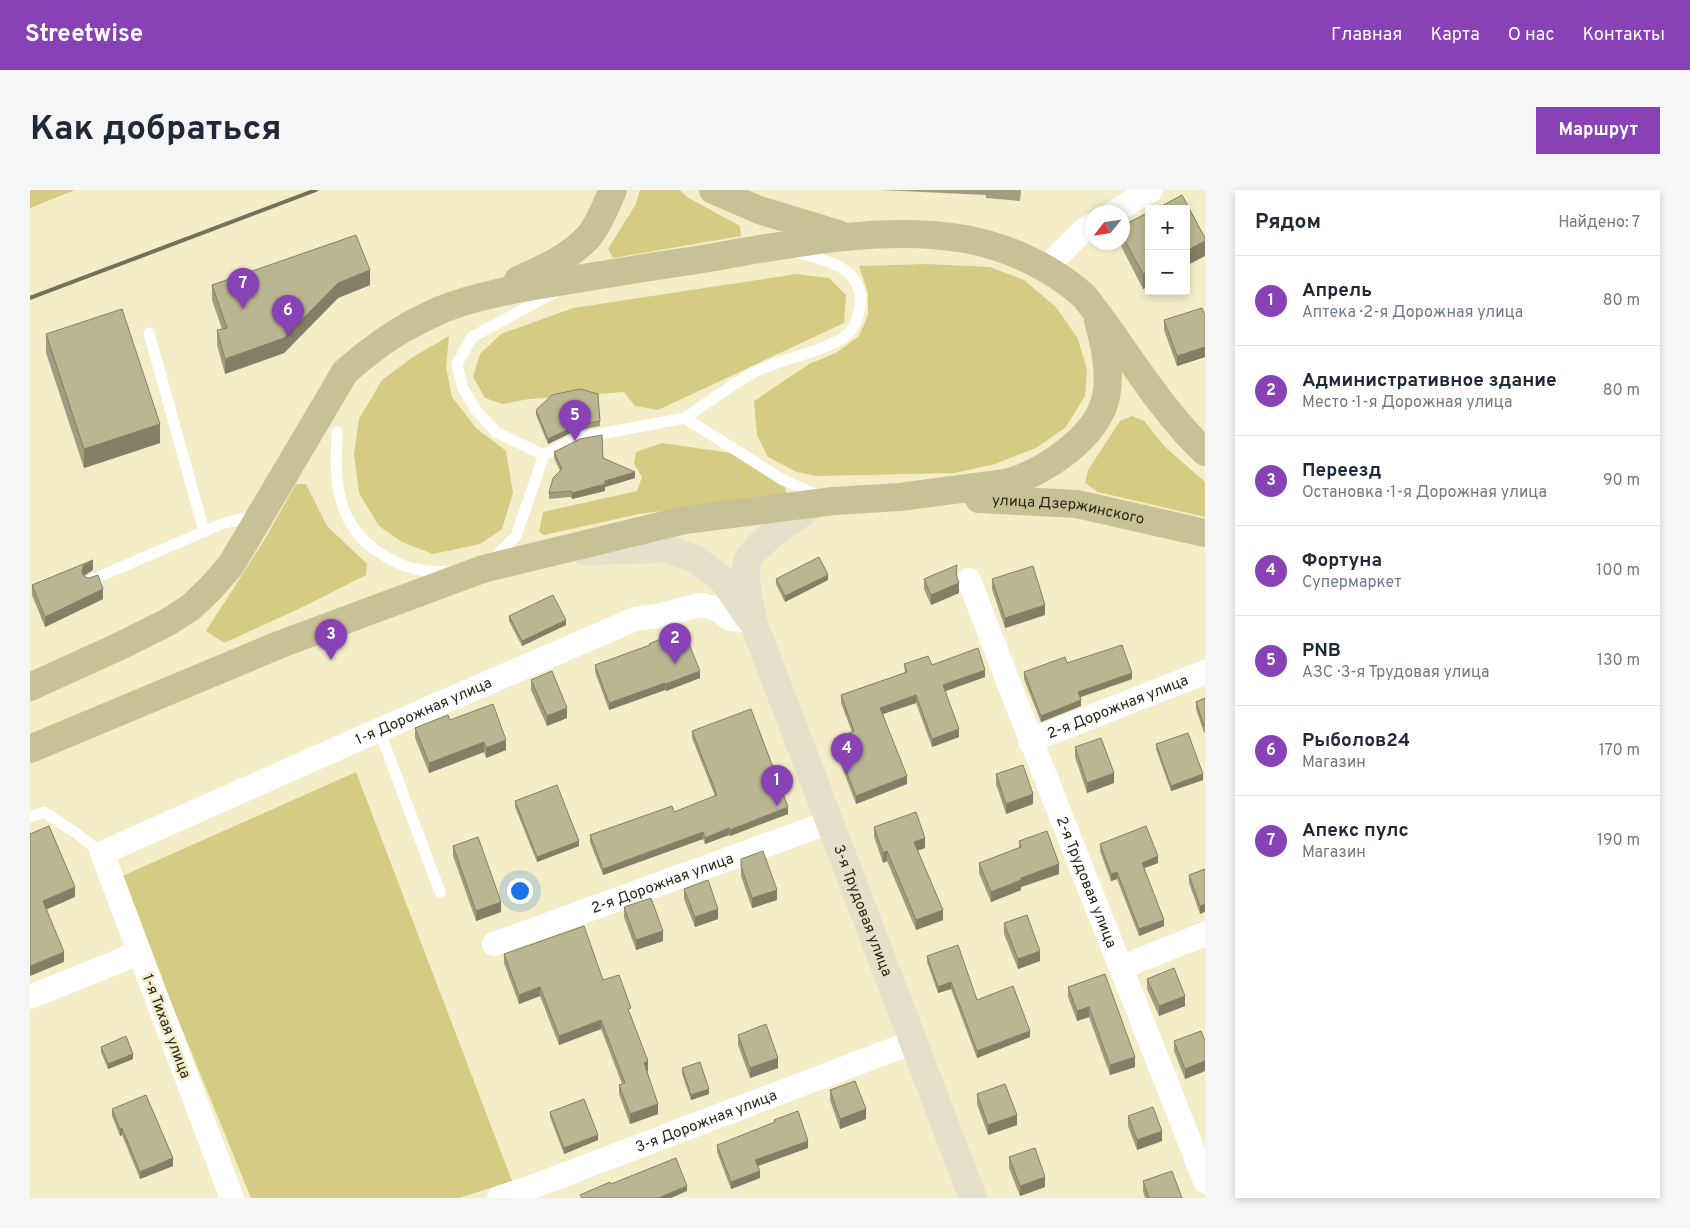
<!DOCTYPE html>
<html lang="ru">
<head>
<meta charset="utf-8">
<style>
  body { margin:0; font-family:Overpass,sans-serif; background:#f6f6f7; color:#1f2937 }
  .controls { position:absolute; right:15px; top:15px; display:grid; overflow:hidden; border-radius:0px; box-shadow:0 2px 8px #0003 }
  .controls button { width:45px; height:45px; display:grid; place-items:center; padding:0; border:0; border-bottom:1px solid #e0e1e3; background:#fff; color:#1f2937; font:25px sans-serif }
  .compass { position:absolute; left:1055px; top:15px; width:45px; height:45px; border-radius:50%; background:#fff; box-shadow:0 2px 8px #0003; rotate:240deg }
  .you { position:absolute; left:489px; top:700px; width:18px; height:18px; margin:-12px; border:4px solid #fff; border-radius:50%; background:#1a73e8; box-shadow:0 0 0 8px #1a73e833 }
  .badge { display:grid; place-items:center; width:32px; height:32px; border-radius:50%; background:#8942b5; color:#fff; font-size:16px; font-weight:700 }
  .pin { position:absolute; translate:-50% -41px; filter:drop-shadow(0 1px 2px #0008) }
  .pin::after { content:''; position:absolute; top:26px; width:18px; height:15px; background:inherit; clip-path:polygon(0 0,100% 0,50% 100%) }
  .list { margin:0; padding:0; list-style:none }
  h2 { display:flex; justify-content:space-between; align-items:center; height:65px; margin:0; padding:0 20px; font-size:21px }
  h2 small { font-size:16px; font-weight:400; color:#747a83 }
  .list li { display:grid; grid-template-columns:32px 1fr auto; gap:15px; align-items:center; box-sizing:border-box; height:90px; padding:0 20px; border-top:1px solid #e0e1e3 }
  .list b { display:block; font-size:19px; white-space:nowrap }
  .list p { margin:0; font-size:16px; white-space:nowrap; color:#747a83 }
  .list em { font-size:16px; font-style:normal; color:#747a83 }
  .map { position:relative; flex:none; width:1175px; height:1008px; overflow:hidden; border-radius:0px }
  header { display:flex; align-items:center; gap:30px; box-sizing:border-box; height:70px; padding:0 25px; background:#8942b5; color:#fff }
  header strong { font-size:24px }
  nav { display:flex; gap:28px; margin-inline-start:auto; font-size:18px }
  .intro { display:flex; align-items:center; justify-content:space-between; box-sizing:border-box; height:120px; padding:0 30px }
  h1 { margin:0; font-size:35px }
  .button { padding:12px 22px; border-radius:0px; background:#8942b5; color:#fff; font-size:18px; font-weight:700 }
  main { display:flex; gap:30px; padding:0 30px }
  aside { flex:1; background:#fff; border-radius:0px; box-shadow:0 2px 8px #0003 }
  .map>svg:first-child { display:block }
  .green { fill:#d6cb82 }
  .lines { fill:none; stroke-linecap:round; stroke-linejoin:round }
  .lane { stroke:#fff; stroke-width:11 }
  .street { stroke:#fff; stroke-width:24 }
  .secondary { stroke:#e4e0ca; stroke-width:28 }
  .primary { stroke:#c8c195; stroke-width:28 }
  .rail { stroke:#74705a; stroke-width:4 }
  .wall { fill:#a19d7e }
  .shaded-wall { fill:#837f66 }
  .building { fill:#bbb692; stroke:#837f66 }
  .labels { text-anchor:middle; stroke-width:5; stroke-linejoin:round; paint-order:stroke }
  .street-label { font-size:15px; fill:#2a281a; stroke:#f3edc8 }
</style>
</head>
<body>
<header>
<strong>Streetwise</strong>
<nav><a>Главная</a><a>Карта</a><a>О нас</a><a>Контакты</a></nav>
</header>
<div class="intro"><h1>Как добраться</h1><a class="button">Маршрут</a></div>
<main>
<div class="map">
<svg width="1175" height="1008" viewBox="0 0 1175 1008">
  <rect width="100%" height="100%" fill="#f3edc8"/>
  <g class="green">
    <path d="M0,0H45L0,18Z"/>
    <path d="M610,0H650L657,7L710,36L711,46L583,68L578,59L606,14Z"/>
    <path d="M896,74L960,77L994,90L1026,117L1048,149L1057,180L1055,206L1036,237L1006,258L965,274L925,283L786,286L767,282L738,267L727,245L724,211L779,174L806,163L829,146L838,125V103L829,76Z"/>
    <path d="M766,84L799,88L816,105L814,133L628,220L605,216L594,202L499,209L473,214L455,208L443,187L450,164L471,144L543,118Z"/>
    <path d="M419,146L416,177L422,207L446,238L476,261L483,303L472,339L450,354L403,364L372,352L349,336L329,303L324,264L329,229L352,190L383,167Z"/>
    <path d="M1102,226L1114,231L1135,257L1175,292V327L1068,302L1055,293L1058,280L1090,231Z"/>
    <path d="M632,253L701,263L755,297L757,305L609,324L514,345L509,342L513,322L607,301L612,287L604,274L606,262Z"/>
    <path d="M266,294H276L297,336L337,374L336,385L277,415L194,453L176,441L232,354Z"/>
    <path d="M326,582L482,991L429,1008H221L90,687Z"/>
  </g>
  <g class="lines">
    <g class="lane">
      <path d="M119,143L174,341"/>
      <path d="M655,228C678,213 700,195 725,182C752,168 784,165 811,149C821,143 827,133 829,122C839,76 793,70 762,61"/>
      <path d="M307,242C306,269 304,296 315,322C327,353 363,377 396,381C405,382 415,381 423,381"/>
      <path d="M514,265L466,242L445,219L432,196L427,174L442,147L525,102"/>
      <path d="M461,371L486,346L514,265L548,248L655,228L753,290L790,306"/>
      <path d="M59,391L194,333L227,326"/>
      <path d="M349,540L410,702"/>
      <path d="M0,627L14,622L46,643L72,663"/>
    </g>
    <g class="street">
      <path d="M1084,22L1121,0"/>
      <path d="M1015,78L1053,41L1062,35"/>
      <path id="s1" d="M939,390C1016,592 1097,791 1175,991"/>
      <path id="s2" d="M1000,551L1175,482"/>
      <path id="s3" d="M464,754L800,632"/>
      <path d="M1092,777L1175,744"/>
      <path d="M0,807L109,763"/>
      <path id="s4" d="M202,1008L72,663L349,540L605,429L627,426L670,415L685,418L701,429L722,431"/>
      <path id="s5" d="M469,1008L502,997L883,852"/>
    </g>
    <g class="secondary">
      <path id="s6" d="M786,313C769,326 723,353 717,373C712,388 721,418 724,434L943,1008"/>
      <path d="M555,361L637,359L665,369L693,390L720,429"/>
    </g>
    <g class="primary">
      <path d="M683,0L729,20L808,44"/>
      <path d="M488,90C514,78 541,67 560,45C570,32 576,15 583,0"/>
      <path id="s7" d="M949,309L1047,314L1175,343"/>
      <path d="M0,497L90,456L138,432L161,417L181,398L201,375L315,182C347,154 373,136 413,119C446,106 481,100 516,94C547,89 578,84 608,79C639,74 671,70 701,64C777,51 859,36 935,49C979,57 1021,77 1054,106C1095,158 1127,216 1175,262"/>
      <path d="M0,559L251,454L453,379L655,330L803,311L870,307L976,293C1013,283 1067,248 1076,207C1081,182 1075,155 1068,131"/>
    </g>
    <path class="rail" d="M0,108L286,0"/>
  </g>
  <g class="wall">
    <path d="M850,0H991L990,11L956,8V5Z"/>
    <path d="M1119,22V96L1113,99L1089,52H1092V36Z"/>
    <path d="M182,95H340L308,108L254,163L195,184L187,155V140L192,139L182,110Z"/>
    <path d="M1175,126V167L1147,176L1134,140V130Z"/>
    <path d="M16,144L130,253L54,278L16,163Z"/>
    <path d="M506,220L570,231V236L545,241L518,254L506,225Z"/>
    <path d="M524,262L573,268L605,288L575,297V301L542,309L541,307L519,309V303L530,281L524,268Z"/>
    <path d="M63,380L54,386L73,409L15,437L2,405V395Z"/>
    <path d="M746,389L798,390L755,412L746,394Z"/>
    <path d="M894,389L929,403L901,415L894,399Z"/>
    <path d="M962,389L1015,425L975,438L962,399Z"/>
    <path d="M479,426L536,435L492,456L479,431Z"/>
    <path d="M619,454L670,488L636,501L635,500L579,520L565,482V475L619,456Z"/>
    <path d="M1037,473L1102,489L1050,507L1051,516L1011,532L994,489V482Z"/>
    <path d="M874,474L902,475L955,487L915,501L929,547L902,557L886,513L853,524L877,594L826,614L804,556V549L822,542L811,513V505L875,483Z"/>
    <path d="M501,490L537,528L517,536L501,500Z"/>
    <path d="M1175,508V542L1174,543L1166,519V512Z"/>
    <path d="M420,530L476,560L456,568L454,562L399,583L385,548V538Z"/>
    <path d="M662,541L758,624L700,646L699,645L675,654L673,649L573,685L560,652V645L644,622L685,606L662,548Z"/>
    <path d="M1126,554L1173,590L1141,601L1126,559Z"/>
    <path d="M1045,557L1084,593L1057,603L1045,567Z"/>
    <path d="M966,584L1003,614L976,624L966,594Z"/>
    <path d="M485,611L549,656L507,672L485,617Z"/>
    <path d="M844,637L895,658L887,660L913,730L886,740L857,671L853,673L844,647Z"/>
    <path d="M989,651L1029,684L991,697V700L961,712L949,683V673L989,658Z"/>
    <path d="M1070,654L1128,673L1114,678L1134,736L1109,746L1087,689L1081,691L1070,661Z"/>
    <path d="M423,656L471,722L446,731L423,666Z"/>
    <path d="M711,669L747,710L722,718L711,686Z"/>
    <path d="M1175,679L1170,724L1159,693V685Z"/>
    <path d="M654,699L688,729L665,737L654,709Z"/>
    <path d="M594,717L633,751L606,760L594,727Z"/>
    <path d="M974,733L1010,771L988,779L974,744Z"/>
    <path d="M474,764L573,790L601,826L618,881H617L628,924L600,934L589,904V895L592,894L571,839L529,855L510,806L489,814L474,773Z"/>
    <path d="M897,766L947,810L1000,847L947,868L921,799L908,803L897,772Z"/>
    <path d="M1075,784L1105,877L1080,885L1059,827L1047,831L1038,807V797Z"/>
    <path d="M1117,789L1155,816L1129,826L1117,799Z"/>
    <path d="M708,845L748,878L720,888L708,855Z"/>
    <path d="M1144,851H1175V881L1155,889L1144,861Z"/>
    <path d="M71,857L103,869L78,879L71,862Z"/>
    <path d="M652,878L679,904L661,910L652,884Z"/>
    <path d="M800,900L836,929L810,939L800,910Z"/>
    <path d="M947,904L987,935L958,945L947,914Z"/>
    <path d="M82,919L143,976L110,989L92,945L90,946L82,926Z"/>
    <path d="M520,922L568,950L534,964L520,927Z"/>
    <path d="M1098,926L1132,951L1107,960L1098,936Z"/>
    <path d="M744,930L778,958L728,976L730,988L701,999L687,962V955L744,933Z"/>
    <path d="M979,967L1015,997L990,1006L979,978Z"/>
    <path d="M1113,991L1152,1008H1115L1113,1001Z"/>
  </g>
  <g class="shaded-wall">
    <path d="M1175,51V66L1156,76V61Z"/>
    <path d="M340,80V95L308,108L254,163L195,184V169L308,93Z"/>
    <path d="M1119,81V96L1113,99V84Z"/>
    <path d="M1175,157V167L1147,176V166Z"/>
    <path d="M130,234V253L54,278V259Z"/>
    <path d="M545,236V241L518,254V249Z"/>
    <path d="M605,282V288L575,297V301L542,309V303L575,291Z"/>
    <path d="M63,370V380L53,386L52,383L53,376Z"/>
    <path d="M927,375L926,394L929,393V403L901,415V405Z"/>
    <path d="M798,385V390L755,412V406Z"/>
    <path d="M73,399V409L15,437V427Z"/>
    <path d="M1015,415V425L975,438V428Z"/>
    <path d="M536,430V435L492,456V451Z"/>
    <path d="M955,480V487L913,502V495Z"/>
    <path d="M670,481V488L636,501V494Z"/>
    <path d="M1102,483V489L1048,508V502Z"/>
    <path d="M635,493V500L579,520V513Z"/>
    <path d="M886,505V513L850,525V518Z"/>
    <path d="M1051,510V516L1011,532V526Z"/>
    <path d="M537,518V528L517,536V526Z"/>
    <path d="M929,539V547L902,557V549Z"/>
    <path d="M476,550V560L456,568V558Z"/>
    <path d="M454,552V562L399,583V573Z"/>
    <path d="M1084,583V593L1057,603V593Z"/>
    <path d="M1173,584V590L1141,601V596Z"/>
    <path d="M877,586V594L826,614V606Z"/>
    <path d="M1003,604V614L976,624V614Z"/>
    <path d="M758,617V624L700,646V640Z"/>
    <path d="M699,638V645L675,654V648Z"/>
    <path d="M673,642V649L573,685V679Z"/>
    <path d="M895,648V658L884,662V652Z"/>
    <path d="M549,651V656L507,672V667Z"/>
    <path d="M857,661V671L853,673V663Z"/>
    <path d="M1128,666V673L1112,679V673Z"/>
    <path d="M1029,674V684L991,697V700L961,712V702L991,688Z"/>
    <path d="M1087,682V689L1081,691V684Z"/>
    <path d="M45,697V707L13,721V711Z"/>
    <path d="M747,700V710L722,718V708Z"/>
    <path d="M471,712V722L446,731V721Z"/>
    <path d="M1175,714V722L1170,724V716Z"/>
    <path d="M688,719V729L665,737V727Z"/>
    <path d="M913,720V730L886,740V730Z"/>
    <path d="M1134,730V736L1109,746V739Z"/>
    <path d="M633,741V751L606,760V750Z"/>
    <path d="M1010,761V771L988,779V769Z"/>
    <path d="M34,762V772L0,786V776Z"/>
    <path d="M921,792V799L908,803V797Z"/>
    <path d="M510,797V806L489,814V805Z"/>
    <path d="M1155,806V816L1129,826V816Z"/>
    <path d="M1059,817V827L1047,831V821Z"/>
    <path d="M571,830V839L529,855V846Z"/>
    <path d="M1000,841V847L947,868V861Z"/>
    <path d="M103,864V869L78,879V874Z"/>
    <path d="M1105,867V877L1080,885V875Z"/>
    <path d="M748,868V878L720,888V878Z"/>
    <path d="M618,871V881L614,882V873Z"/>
    <path d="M1175,871V881L1155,889V879Z"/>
    <path d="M679,899V904L661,910V905Z"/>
    <path d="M628,914V924L600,934V924Z"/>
    <path d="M836,919V929L810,939V929Z"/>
    <path d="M987,925V935L958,945V935Z"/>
    <path d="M92,938V945L90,946V939Z"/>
    <path d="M1132,941V951L1107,960V950Z"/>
    <path d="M568,945V950L534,964V958Z"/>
    <path d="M778,951V958L725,977V970Z"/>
    <path d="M143,968V976L110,989V982Z"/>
    <path d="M730,981V988L701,999V992Z"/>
    <path d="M1015,987V997L990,1006V996Z"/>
    <path d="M657,996V1001L641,1008H628Z"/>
  </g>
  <g class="building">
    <path d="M1152,5L1175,48V51L1156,61V19H1126Z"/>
    <path d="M1119,22V81L1113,84L1092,45V36Z"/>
    <path d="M326,45L340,80L308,93L254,148L195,169L187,140L197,138L182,95Z"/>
    <path d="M1172,118L1175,126V157L1147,166L1134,130Z"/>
    <path d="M92,119L130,234L54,259L16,144Z"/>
    <path d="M550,199L568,204L570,231L545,236L518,249L506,220L522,205Z"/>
    <path d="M572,245L573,268L605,282L575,291V294L542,303L541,301L519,303L523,288L532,279L524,262L550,249Z"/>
    <path d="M789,367L798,385L755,406L746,389Z"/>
    <path d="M63,370L53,376L52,383L55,387L59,388L68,385L73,399L15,427L2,395Z"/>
    <path d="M927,375L926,384L929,393L901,405L894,389Z"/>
    <path d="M1003,376L1015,415L975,428L962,389Z"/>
    <path d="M523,405L536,430L492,451L479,426Z"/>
    <path d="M653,439L670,481L636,494L635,493L579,513L565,475L620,455L619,454Z"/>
    <path d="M1092,455L1102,483L1048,502L1051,510L1011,526L994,482L1035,467L1037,473Z"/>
    <path d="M948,458L955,480L913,495L929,539L902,549L886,505L850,518L877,586L826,606L804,549L824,541L811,505L877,482L874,474L898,466L902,475Z"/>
    <path d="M522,481L537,518L517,526L501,490Z"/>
    <path d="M1175,508V535L1174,536L1166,512Z"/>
    <path d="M463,514L476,550L456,558L454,552L399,573L385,538L418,525L420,530Z"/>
    <path d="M721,519L758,617L700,640L699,638L675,648L673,642L573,679L560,645L642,616L644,622L687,605L662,541Z"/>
    <path d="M1158,543L1173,584L1141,596L1126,554Z"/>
    <path d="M1071,548L1084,583L1057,593L1045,557Z"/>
    <path d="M993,575L1003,604L976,614L966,584Z"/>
    <path d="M527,595L549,651L507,667L485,611Z"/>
    <path d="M886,622L895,648L884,652L913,720L886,730L857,661L853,663L844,637Z"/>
    <path d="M19,636L45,697L13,711L34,762L0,776V644Z"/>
    <path d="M1116,636L1128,666L1112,673L1134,730L1109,739L1087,682L1081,684L1070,654Z"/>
    <path d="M1017,641L1029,674L991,688V690L961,702L949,673L991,657L989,651Z"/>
    <path d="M448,647L471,712L446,721L423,656Z"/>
    <path d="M733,661L747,700L722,708L711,676V669Z"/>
    <path d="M1175,679V714L1170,716L1159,685Z"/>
    <path d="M678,690L688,719L665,727L654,699Z"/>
    <path d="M621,708L633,741L606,750L594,717Z"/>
    <path d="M997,725L1010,761L988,769L974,733Z"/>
    <path d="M554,736L573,790L589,785L601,818L598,819L618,871L614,873L628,914L600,924L589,895L595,893L571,830L529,846L510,797L489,805L474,764Z"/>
    <path d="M928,755L947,810L983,796L1000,841L947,861L921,792L908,797L897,766Z"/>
    <path d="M1144,778L1155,806L1129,816L1117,789Z"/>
    <path d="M1075,784L1105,867L1080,875L1059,817L1047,821L1038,797Z"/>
    <path d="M736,834L748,868L720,878L708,845Z"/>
    <path d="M1171,841L1175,851V871L1155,879L1144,851Z"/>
    <path d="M96,846L103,864L78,874L71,857Z"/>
    <path d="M670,872L679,899L661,905L652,878Z"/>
    <path d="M825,891L836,919L810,929L800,900Z"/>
    <path d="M975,894L987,925L958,935L947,904Z"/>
    <path d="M116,905L143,968L110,982L92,938L90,939L82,919Z"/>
    <path d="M554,909L568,945L534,958L520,922Z"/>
    <path d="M1123,917L1132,941L1107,950L1098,926Z"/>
    <path d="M768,921L778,951L725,970L730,981L701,992L687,955L745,932L744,930Z"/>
    <path d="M1005,958L1015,987L990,996L979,967Z"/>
    <path d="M646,968L657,996L628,1008H552L550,1005L580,992L581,994Z"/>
    <path d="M1142,981L1152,1008H1119L1113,991Z"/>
  </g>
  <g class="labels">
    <g class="street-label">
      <text dy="5" stroke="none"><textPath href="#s7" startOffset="90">улица Дзержинского</textPath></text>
      <text dy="5" stroke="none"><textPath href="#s2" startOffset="94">2-я Дорожная улица</textPath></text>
      <text dy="5" stroke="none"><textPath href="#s4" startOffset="720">1-я Дорожная улица</textPath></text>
      <text dy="5" stroke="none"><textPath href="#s1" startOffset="324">2-я Трудовая улица</textPath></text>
      <text dy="5" stroke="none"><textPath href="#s3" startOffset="179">2-я Дорожная улица</textPath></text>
      <text dy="5" stroke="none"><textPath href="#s6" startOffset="461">3-я Трудовая улица</textPath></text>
      <text transform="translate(137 836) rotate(69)" y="5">1-я Тихая улица</text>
      <text dy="5" stroke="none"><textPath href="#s5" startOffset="221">3-я Дорожная улица</textPath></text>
    </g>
  </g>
</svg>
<div class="controls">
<button>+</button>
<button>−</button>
</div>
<svg class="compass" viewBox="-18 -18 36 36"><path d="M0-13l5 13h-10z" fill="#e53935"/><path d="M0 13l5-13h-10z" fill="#747a83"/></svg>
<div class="you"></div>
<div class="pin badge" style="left:747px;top:616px">1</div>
<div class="pin badge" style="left:645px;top:474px">2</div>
<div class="pin badge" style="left:301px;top:470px">3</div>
<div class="pin badge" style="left:817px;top:584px">4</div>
<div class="pin badge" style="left:545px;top:251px">5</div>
<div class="pin badge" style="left:258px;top:146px">6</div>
<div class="pin badge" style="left:213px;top:119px">7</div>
</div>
<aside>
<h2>Рядом<small>Найдено: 7</small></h2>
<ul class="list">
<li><span class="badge">1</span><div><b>Апрель</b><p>Аптека · 2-я Дорожная улица</p></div><em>80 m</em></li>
<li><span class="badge">2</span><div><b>Административное здание</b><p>Место · 1-я Дорожная улица</p></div><em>80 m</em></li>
<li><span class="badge">3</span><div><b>Переезд</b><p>Остановка · 1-я Дорожная улица</p></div><em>90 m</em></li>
<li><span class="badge">4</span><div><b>Фортуна</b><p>Супермаркет</p></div><em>100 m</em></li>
<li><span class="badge">5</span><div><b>PNB</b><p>АЗС · 3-я Трудовая улица</p></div><em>130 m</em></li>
<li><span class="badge">6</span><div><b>Рыболов24</b><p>Магазин</p></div><em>170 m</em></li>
<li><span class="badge">7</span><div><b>Апекс пулс</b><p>Магазин</p></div><em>190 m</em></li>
</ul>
</aside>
</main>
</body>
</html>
